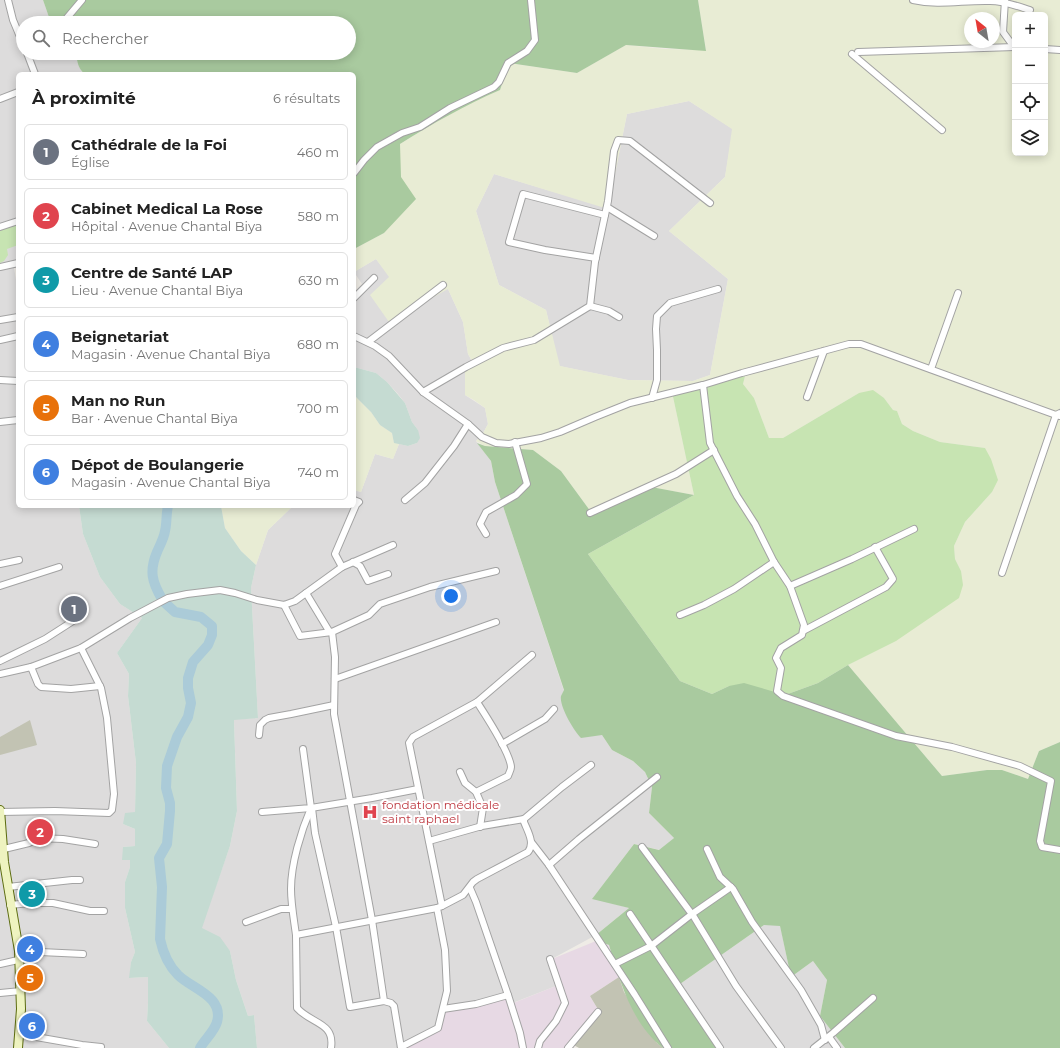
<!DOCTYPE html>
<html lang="fr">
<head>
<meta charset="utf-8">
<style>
  body { margin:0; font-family:Montserrat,sans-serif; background:#f6f6f6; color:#222 }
  .controls { position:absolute; right:12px; top:12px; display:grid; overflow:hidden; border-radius:6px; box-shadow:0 2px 10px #0003 }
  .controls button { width:36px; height:36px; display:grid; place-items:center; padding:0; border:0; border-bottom:1px solid #e0e0e0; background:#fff; color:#222; font:20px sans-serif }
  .compass { position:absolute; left:964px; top:12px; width:36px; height:36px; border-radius:50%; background:#fff; box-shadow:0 2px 10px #0003; rotate:329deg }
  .you { position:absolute; left:451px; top:596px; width:14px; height:14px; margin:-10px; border:3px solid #fff; border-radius:50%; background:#1a73e8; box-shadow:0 0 0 6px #1a73e833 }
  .badge { display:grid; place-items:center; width:26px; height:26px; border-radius:50%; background:#ba1e14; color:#fff; font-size:13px; font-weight:700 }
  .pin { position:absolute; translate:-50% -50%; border:2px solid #fff; box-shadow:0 1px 4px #0006 }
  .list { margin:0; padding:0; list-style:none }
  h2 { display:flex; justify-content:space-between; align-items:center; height:52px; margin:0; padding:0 16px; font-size:17px }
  h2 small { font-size:13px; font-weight:400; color:#767676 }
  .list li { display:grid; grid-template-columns:26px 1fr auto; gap:12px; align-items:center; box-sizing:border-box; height:56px; margin:0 8px 8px; padding:0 8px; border:1px solid #e0e0e0; border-radius:6px }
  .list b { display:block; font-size:15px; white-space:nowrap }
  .list p { margin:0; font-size:13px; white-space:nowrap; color:#767676 }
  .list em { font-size:13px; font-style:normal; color:#767676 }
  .icon { flex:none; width:22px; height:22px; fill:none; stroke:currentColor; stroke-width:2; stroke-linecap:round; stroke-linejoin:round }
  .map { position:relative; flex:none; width:1060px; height:1048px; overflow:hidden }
  .search { position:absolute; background:#fff; box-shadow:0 2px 10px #0003; left:16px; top:16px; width:340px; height:44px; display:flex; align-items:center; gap:10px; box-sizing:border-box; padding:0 14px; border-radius:22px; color:#767676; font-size:15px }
  .panel { position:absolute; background:#fff; box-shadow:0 2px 10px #0003; left:16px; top:72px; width:340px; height:436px; border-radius:6px }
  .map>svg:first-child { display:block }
  .residential { fill:#dddcdc }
  .industrial { fill:#e7d9e4 }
  .construction { fill:#c2c3b3 }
  .farmland { fill:#e8ecd4; fill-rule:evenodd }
  .grass { fill:#c7e4b2 }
  .forest { fill:#a9ca9f }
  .wetland { fill:#c5dbd2 }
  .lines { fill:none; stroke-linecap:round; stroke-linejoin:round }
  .river { stroke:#abcbd8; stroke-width:10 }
  .minor-casing { stroke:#a3a3a3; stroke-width:8 }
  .secondary-casing { stroke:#5c6c10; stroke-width:10 }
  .minor { stroke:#fff; stroke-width:6 }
  .secondary { stroke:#eef3c0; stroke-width:8 }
  .labels { text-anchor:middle; stroke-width:4; stroke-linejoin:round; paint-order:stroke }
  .health-label { font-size:12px; fill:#be3a42; stroke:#fff; text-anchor:start }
</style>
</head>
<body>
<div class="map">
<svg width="1060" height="1048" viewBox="0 0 1060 1048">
  <rect width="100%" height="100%" fill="#efece6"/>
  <g class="residential">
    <path d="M0,0H43L51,23H23V53H76L78,64L82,72L85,74H18V267L14,268L18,291V506H79L83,534L100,577L120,604L142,618L117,653L129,674L128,696L136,763L135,812L123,824L135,829V846L123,847L130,860V867L125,882V908L135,952L131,962L130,978L148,977V1002L147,1021L169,1048H0Z"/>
    <path d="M689,101L733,129L725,177L669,231L728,279L710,375L693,381L628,380L559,366L546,310L499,285L476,211L494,174L608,208L627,114Z"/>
    <path d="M376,259L390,277L448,289L463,322L468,354L474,365L465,395L485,408L488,424L482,435L476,441L491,461L495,482L564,691L561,697L602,735L612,750L633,761L645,772L652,787L649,813L674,838L660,850L634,844L593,898L629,908L596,935L548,961L556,986L510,1004L438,1028L401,1047L397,1048H257L254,1015L248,1016L236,980L230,951L201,928L230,846L237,811L234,719L258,718L251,588L256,565L268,530L293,506H354V490L361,492L375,454L393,459L399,444L408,446L417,443L418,430L412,422L405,403L398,394L387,382L376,373L354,367V292L362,284L354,272Z"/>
    <path d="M764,925H780L791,977L813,961L827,980L820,1016L845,1048H721L680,984Z"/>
  </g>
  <path class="industrial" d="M596,941L609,945L619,977L590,996L599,1011L568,1048H397L401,1047L438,1028L443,1009L508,995L511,1004L556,986L547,961Z"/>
  <g class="construction">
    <path d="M30,720L37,745L0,755V737Z"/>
    <path d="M619,977L624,992L657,1043L663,1048H579L572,1044L599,1011L590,996Z"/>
  </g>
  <g class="farmland">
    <path d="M698,0H1060V742L1039,751L1028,779L1002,770H987L942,776L848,665L896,640L961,571L955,559L954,546L965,522L992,492L985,448L940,442L913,431L902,424L897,411L893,410L884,398L859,393L783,438H769L754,398L743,384L745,376L672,392L694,495L646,486L591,512L561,471L533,450L485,446L476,441L482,435L488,424L485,408L474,400L465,395V369L474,364L468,354L463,322L448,289L389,322L370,295L389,277L376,259L354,272V249L384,233L400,177V144L429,126L474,101L500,90L508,63L577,73L626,45L665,49L706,50ZM1015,15H1045V153H1015ZM970,18H994V42H970ZM689,101L732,129L725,177L669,231L728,279L710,375L693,381L628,380L560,366L546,310L499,285L476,211L494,174L608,209L627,114Z"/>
    <path d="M354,396L356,397L371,412L380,425L392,433L394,442L399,444L393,459L375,454L361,492L354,490Z"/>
    <path d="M221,506H293L268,530L256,565L241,551L225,528Z"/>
  </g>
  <g class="grass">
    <path d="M18,220V245L7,249L8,255L4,261L0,263V226Z"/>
    <path d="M745,376L743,384L754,398L769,438H783L859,393L873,390L884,398L893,410L897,411L902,424L913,431L940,442L985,448L991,459L998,480L992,492L965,522L954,546L955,559L961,571L963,585L959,598L896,641L848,665L818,683L785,695L729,686L712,694L680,681L588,554L694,495L672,392Z"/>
  </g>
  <g class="forest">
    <path d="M43,0H698L706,51L626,45L577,73L509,63L500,90C465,105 432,124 400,144L401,177L416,199L384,233L354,249V74H85C78,69 77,61 76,53H349V23H51Z"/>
    <path d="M477,443L485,446L533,450L561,471L591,512L646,486L694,495L588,554L680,681L712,694L729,686L744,683L785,695L818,683L848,665L942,776L987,770H1002L1028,779L1039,751L1060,742V1048H845L820,1016L827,980L813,961L791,977L780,926L764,925L680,984L721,1048H663C632,1024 620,982 609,945L595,940L596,935L629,908L592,899L634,844L659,850L674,838L649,813L652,787L645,772L633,761L612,750L602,735L581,738C574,731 559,706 561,696C562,694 563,692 564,690L495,482L491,461Z"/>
  </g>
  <g class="wetland">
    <path d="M354,367L376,373L387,382L405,403L412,422L418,430L420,438L417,443L408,446L394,443L392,433L380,425L371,412L356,397L354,396Z"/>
    <path d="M79,506H221L225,528L241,551L256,565L251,588L258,718L234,720L237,811L230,846L202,928L220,937L230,951L236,980L248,1016L254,1015L257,1048H169L147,1021L148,1002V977L129,978L131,962L135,952L125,908V882L130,867V860H122L123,847L135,846V829L123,824L125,813L135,812L136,763L128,696L129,674L117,653L142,618L120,604L100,577L83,534Z"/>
  </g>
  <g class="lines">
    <g class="river">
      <path d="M162,599C152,582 149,571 157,552C160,545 164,538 165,531C167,523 166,514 168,506"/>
      <path d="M164,602L175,612L201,617L212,626V635L208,645L193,662L188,678V688L191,703L188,717L177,737L167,766L166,788L170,803V811L167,844L159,858L162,887L160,939C163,953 169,966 178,975C192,989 224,996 217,1022C214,1032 205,1039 200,1048"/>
    </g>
    <defs>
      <g id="minor">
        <path d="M8,0L13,20L23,44"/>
        <path d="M913,0C939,6 964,0 990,1C1004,1 1017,6 1030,10"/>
        <path d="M1005,0L1003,32L1014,47"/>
        <path d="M64,23L66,19L82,0"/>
        <path d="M1045,49L1060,50"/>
        <path d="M858,52L1015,47"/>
        <path d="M27,53L35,74"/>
        <path d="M852,54L942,130"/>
        <path d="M0,99L18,92"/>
        <path d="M354,173L364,160L377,147L402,133L420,127L450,108L494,87L499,82L508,63L527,51L535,40L531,0"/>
        <path d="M607,207L654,236"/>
        <path d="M0,227L18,221"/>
        <path d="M596,258L545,250L509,242L523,194L605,215"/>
        <path d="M0,267L18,263"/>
        <path d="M354,298L374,278"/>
        <path d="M590,306L609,311L619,317"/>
        <path d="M0,320L18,317"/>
        <path d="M354,336L375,346L389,356L423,392L468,424L482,437L496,443L509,444L541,438L560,432L595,417L630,403L703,385L742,373L849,344H861L1056,415L1060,413"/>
        <path d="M0,340L18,336"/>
        <path d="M368,342L443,285"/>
        <path d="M931,369L958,293"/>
        <path d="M0,380L18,381"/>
        <path d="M703,385L710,443L737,496L755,524L774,562L790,586L804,625L802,635L781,648L776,658L781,668L777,691L783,696L896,736L952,747L1020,766L1051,781L1040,841L1042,847L1060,850"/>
        <path d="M423,392L466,367L503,348L534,340L590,306L595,262L608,201L614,151L618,140L630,141L710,203"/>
        <path d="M807,397L824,351"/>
        <path d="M652,398L657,380V350L656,329L657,316L670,303L718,289"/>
        <path d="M0,422L18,420"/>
        <path d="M405,500L425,483L454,446L468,424"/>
        <path d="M590,513L676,474L714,450"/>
        <path d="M486,534L480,524L486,512L516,495L527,484L515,442"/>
        <path d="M353,562L360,566L368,581L388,574"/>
        <path d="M0,564L19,560"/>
        <path d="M342,567L335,554L356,505L359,502L354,500"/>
        <path d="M1002,573L1056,415L1060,416"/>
        <path d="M0,586L59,567"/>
        <path d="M790,586L852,559L914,529"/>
        <path d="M306,593L329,631L332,632L335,657L334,714L372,920L384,1001L391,1003L394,1006L401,1048"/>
        <path d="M284,605L300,636L332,632L369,615L380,604L430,587L496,571"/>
        <path d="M680,615L704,605L734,589L774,562"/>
        <path d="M803,631L886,587L893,579L875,547"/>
        <path d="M0,661L45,639L73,621"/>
        <path d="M31,667L38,684L41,687L71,689L100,686"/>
        <path d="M0,674L31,667L81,648L130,618L168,598L187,594L220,590L235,593L257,600L284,605L295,601L306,593L342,567L393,545"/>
        <path d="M335,679L496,622"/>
        <path d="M259,735L260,725L265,720L269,718L291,714L334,705"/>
        <path d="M502,744L545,719L554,709"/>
        <path d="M460,772L465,783L476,792L483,808L480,827"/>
        <path d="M657,777L579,839L549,865L635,995L668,1048"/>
        <path d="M418,789L372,798L311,808C301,831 291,864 291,889C291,904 294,920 296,935L437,908"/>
        <path d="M476,792L508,776C509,773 511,770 511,767C510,752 486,716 477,702"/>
        <path d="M312,808L315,833L336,927L350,1007L384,1001"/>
        <path d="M0,812L55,811L109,813L112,810L114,794L107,718L101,688L81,648"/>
        <path d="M262,812L311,808L303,749"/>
        <path d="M429,841L482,826L524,819L562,787L591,765"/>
        <path d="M532,843L549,865"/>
        <path d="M642,847L694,917L736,986L781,1048"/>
        <path d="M4,849L29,843L37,838L63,839L95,844"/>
        <path d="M707,849L720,877L733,889L752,922L801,990L821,1025L825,1040"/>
        <path d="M8,887L72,880H80"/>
        <path d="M10,905L30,903H53L90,911H104"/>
        <path d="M442,906L463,895L473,882L477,879L528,852C535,843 528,832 524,822V819"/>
        <path d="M630,914L720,1048"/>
        <path d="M246,922L281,909H292"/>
        <path d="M296,935L297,1008C311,1024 335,1022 331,1048"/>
        <path d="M19,951L83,954"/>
        <path d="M0,964L18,960"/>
        <path d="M615,964L651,946L692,914L731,887"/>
        <path d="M0,993L21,991"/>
        <path d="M508,995L520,1033L523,1048"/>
        <path d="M443,1009L476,1004L508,995L476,902L470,888"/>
        <path d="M19,1034L82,1045L101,1047"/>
        <path d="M829,1037L837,1048"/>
        <path d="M401,1047L438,1028L447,991L445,950L437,908L442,906L409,743L413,737L477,702L532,655"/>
        <path d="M538,1048L540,1041L556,1021L565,1003L550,959"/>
        <path d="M568,1048L598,1012"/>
        <path d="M814,1048L833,1033L873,998"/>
      </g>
      <path id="secondary" d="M0,810L4,862L19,951L21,1009L18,1048"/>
    </defs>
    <use href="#minor" class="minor-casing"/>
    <use href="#secondary" class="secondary-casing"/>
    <use href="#minor" class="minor"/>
    <use href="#secondary" class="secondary"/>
  </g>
  <defs>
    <symbol id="hospital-bare" viewBox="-9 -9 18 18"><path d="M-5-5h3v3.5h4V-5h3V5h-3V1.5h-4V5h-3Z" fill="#e0444e" stroke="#fff" stroke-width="2.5" paint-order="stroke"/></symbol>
  </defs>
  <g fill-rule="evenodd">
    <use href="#hospital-bare" x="359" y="801" width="22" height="22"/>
  </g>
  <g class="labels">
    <g class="health-label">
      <text x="382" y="809">fondation médicale<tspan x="382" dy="14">saint raphael</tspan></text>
    </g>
  </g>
</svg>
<div class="controls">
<button>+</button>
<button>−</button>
<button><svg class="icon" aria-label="locate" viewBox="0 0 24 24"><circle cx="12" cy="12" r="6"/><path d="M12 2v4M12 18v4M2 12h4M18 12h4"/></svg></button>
<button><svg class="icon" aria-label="layers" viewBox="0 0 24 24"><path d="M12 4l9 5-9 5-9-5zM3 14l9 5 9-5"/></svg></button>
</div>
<svg class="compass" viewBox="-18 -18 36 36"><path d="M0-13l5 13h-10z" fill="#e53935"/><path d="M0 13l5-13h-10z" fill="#767676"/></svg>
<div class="you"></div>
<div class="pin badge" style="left:74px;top:609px;background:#6b7280">1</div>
<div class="pin badge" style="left:40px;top:832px;background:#e0444e">2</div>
<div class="pin badge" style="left:32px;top:894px;background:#0f9aa8">3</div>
<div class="pin badge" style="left:30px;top:949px;background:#3f7fe0">4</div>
<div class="pin badge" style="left:30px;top:978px;background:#e8710a">5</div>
<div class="pin badge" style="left:32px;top:1026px;background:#3f7fe0">6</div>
<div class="search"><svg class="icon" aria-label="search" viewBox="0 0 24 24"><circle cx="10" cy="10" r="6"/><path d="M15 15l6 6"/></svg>Rechercher</div>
<section class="panel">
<h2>À proximité<small>6 résultats</small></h2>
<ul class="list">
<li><span class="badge" style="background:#6b7280">1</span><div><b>Cathédrale de la Foi</b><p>Église</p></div><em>460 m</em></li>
<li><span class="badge" style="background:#e0444e">2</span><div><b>Cabinet Medical La Rose</b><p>Hôpital · Avenue Chantal Biya</p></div><em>580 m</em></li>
<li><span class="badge" style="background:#0f9aa8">3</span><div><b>Centre de Santé LAP</b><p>Lieu · Avenue Chantal Biya</p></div><em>630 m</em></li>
<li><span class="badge" style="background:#3f7fe0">4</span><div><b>Beignetariat</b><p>Magasin · Avenue Chantal Biya</p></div><em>680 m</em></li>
<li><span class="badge" style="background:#e8710a">5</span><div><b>Man no Run</b><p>Bar · Avenue Chantal Biya</p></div><em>700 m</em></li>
<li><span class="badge" style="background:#3f7fe0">6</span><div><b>Dépot de Boulangerie</b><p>Magasin · Avenue Chantal Biya</p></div><em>740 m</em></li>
</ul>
</section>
</div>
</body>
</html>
